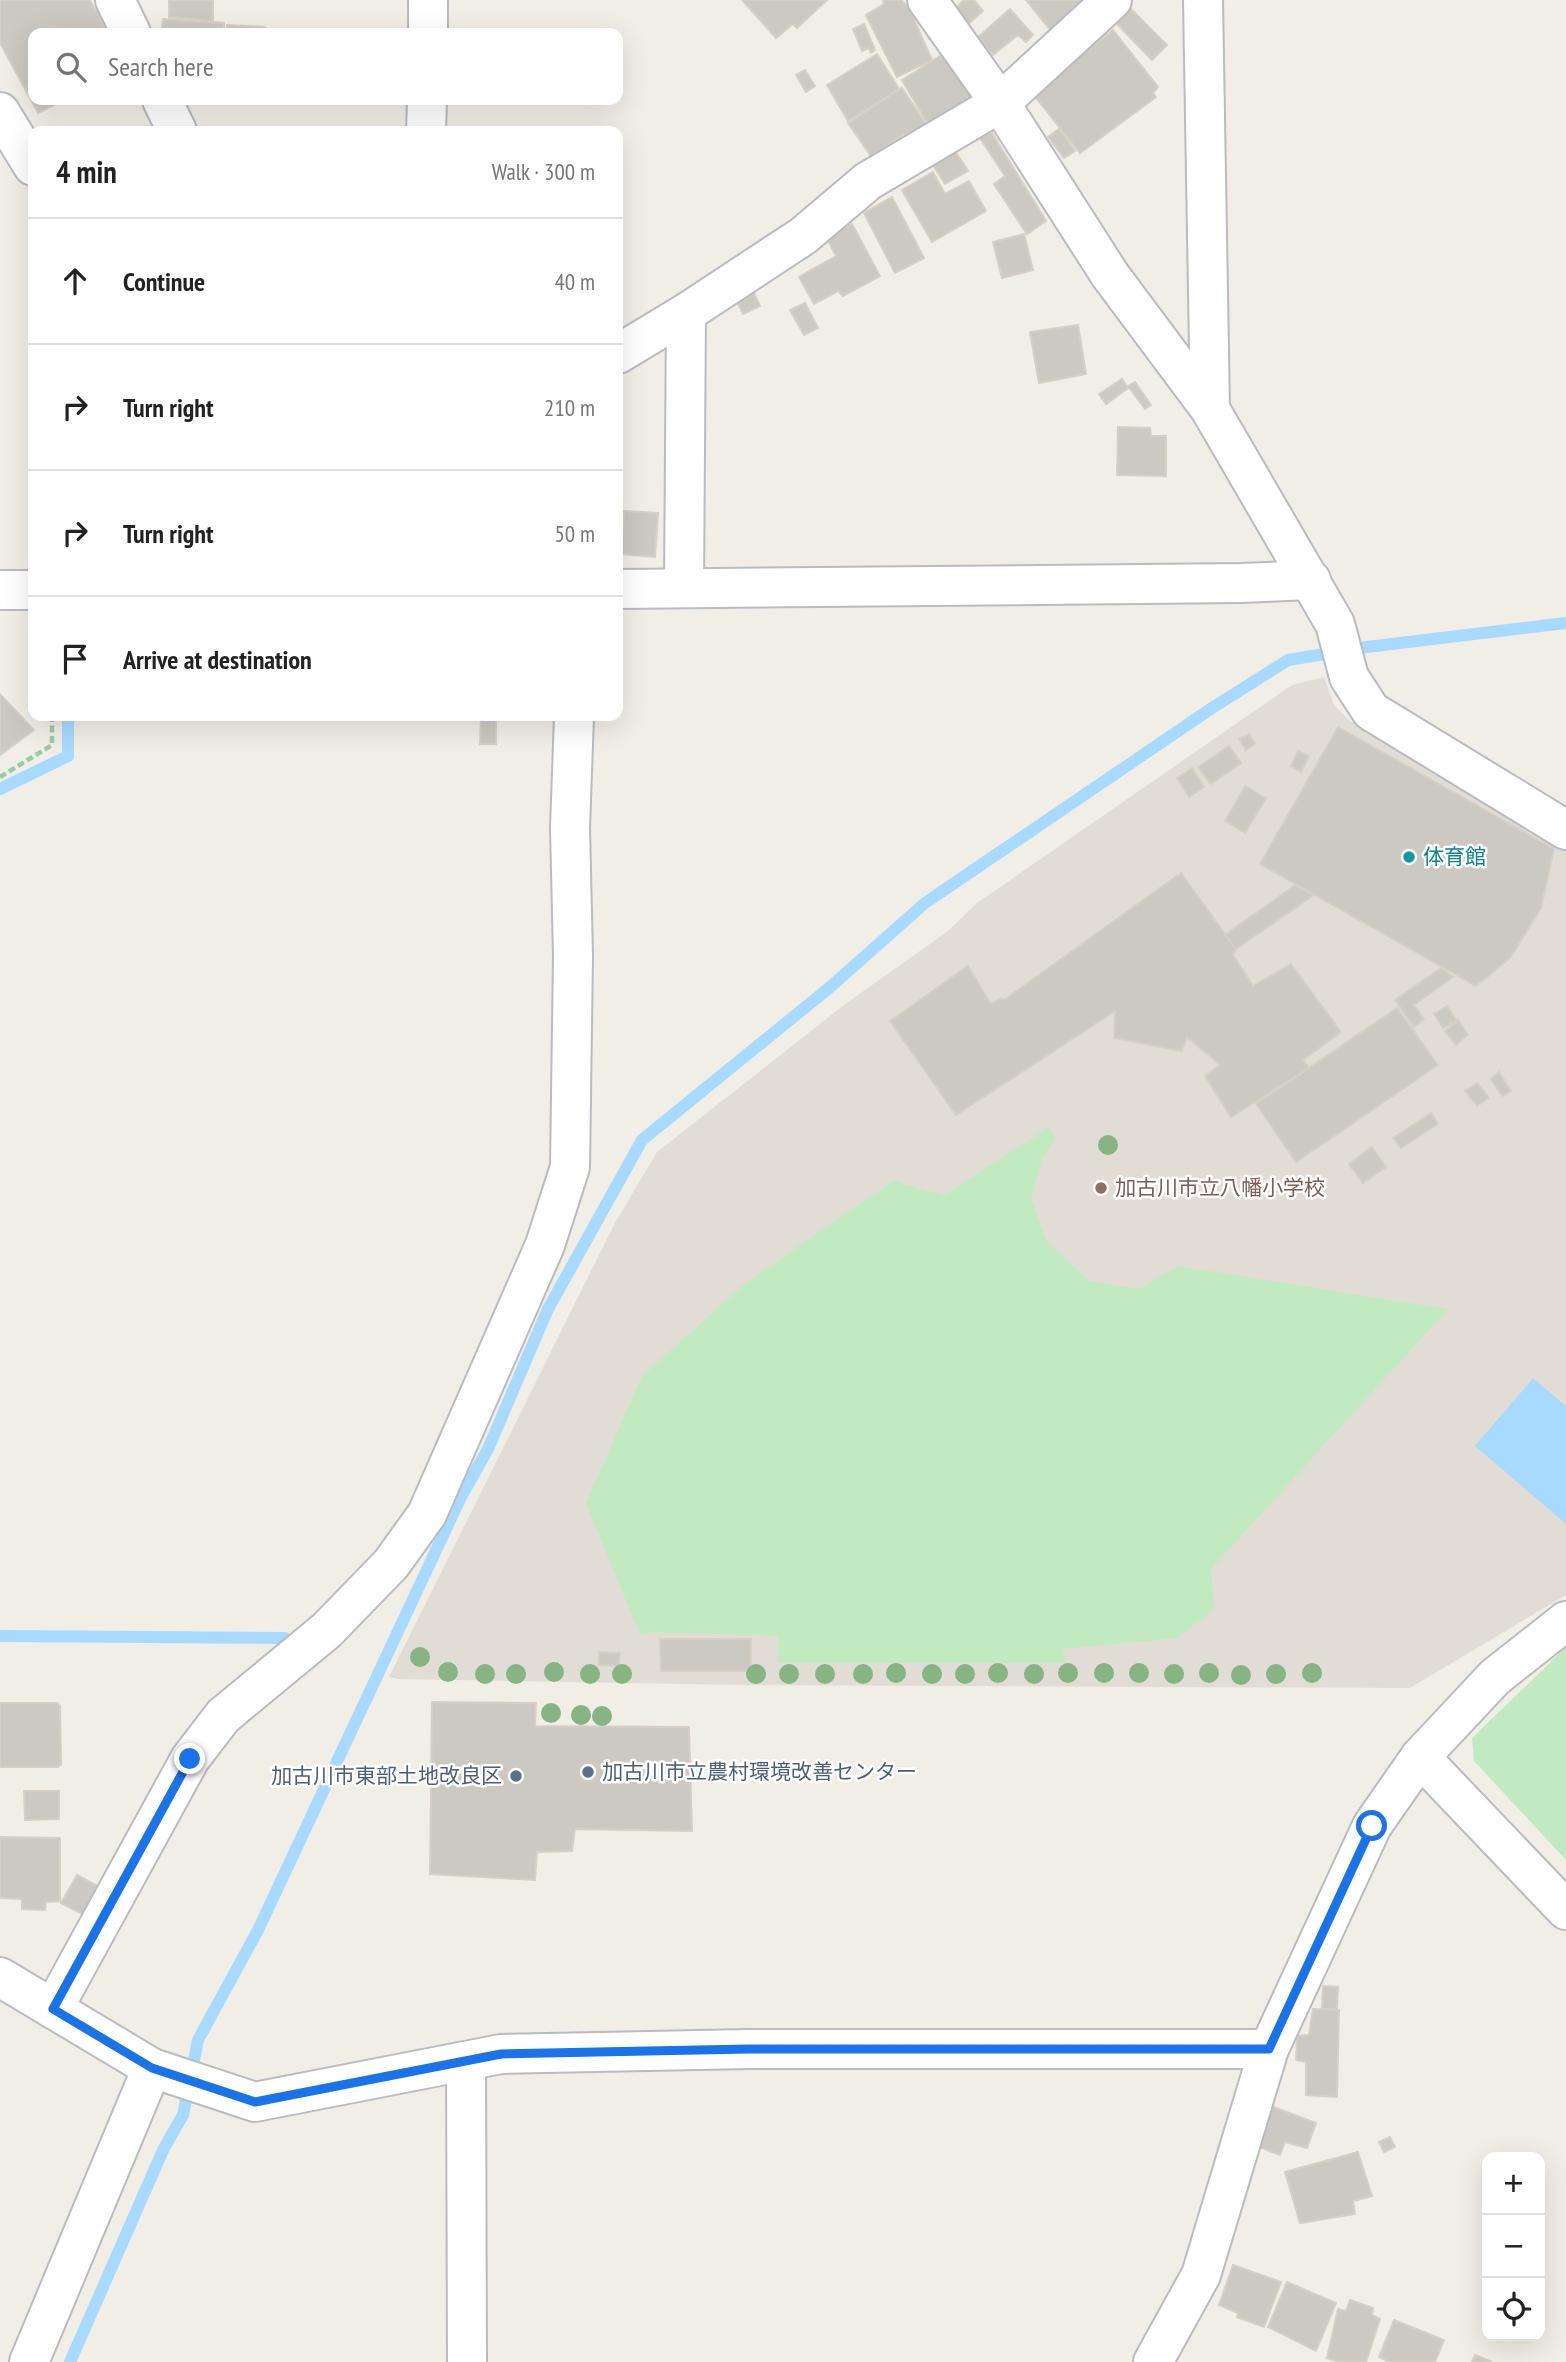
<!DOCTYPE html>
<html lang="en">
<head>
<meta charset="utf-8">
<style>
  body { margin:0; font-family:"PT Sans Narrow","Noto Sans JP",sans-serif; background:#f2f2f2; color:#222 }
  .controls { position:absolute; right:21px; bottom:21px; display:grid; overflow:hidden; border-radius:14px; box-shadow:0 7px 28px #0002 }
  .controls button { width:63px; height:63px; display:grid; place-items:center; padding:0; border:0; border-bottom:2px solid #e0e0e0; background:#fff; color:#222; font:35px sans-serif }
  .stop { position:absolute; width:21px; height:21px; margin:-16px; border:5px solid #1a73e8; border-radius:50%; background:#fff }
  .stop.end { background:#1a73e8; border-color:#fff; box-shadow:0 2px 7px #0008 }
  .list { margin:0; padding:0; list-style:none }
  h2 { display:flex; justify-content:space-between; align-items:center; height:91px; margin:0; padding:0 28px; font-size:30px }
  h2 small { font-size:23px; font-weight:400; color:#767676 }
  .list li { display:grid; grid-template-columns:46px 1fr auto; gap:21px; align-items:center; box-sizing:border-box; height:126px; padding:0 28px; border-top:2px solid #e0e0e0 }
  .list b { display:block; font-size:26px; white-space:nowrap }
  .list em { font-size:23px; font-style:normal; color:#767676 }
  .icon { flex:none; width:38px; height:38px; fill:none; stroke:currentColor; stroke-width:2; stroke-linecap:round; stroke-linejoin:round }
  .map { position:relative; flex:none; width:1566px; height:2362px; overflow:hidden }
  .search { position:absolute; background:#fff; box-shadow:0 7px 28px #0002; left:28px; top:28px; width:595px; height:77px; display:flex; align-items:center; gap:18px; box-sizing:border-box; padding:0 24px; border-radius:14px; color:#767676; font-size:26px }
  .panel { position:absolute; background:#fff; box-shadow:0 7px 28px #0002; left:28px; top:126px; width:595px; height:595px; border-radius:14px }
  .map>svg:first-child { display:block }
  .education { fill:#e1ddd4 }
  .green { fill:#c2eac1 }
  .water { fill:#a8daff }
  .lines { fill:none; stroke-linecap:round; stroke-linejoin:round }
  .stream { stroke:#a8daff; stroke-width:12 }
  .building { fill:#ccc9c3; stroke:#d6d0c4; stroke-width:2 }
  .street-casing { stroke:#b8bcc0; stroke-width:42 }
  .path { stroke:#9acba7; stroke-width:4.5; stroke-dasharray:7 3.5; stroke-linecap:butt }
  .street { stroke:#fff; stroke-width:38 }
  .tree { fill:#86b482 }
  .route { stroke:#1a73e8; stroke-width:9 }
  .culture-dot { fill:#0f9aa8; stroke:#fff; stroke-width:2.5 }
  .education-dot { fill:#8d6e63; stroke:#fff; stroke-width:2.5 }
  .service-dot { fill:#5c6f8a; stroke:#fff; stroke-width:2.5 }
  .labels { text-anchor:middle; stroke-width:5; stroke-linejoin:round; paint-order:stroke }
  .culture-label { font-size:21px; fill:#0d838f; stroke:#fff; text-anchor:start }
  .education-label { font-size:21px; fill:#785e54; stroke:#fff; text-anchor:start }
  .service-label { font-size:21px; fill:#4e5e75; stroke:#fff; text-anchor:start }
</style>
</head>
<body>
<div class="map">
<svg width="1566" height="2362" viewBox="0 0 1566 2362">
  <rect width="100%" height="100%" fill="#f1eee6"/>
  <path class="education" d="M1324,677L1334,705L1349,720L1566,844V1595L1410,1688L743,1685L397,1679L389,1677L615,1223L657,1152L844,1005L948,931L977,903L1292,685Z"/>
  <g class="green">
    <path d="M1050,1127L1055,1137L1042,1159L1031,1199L1047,1242L1089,1281L1139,1289L1178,1266L1448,1309L1211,1569L1214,1609L1177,1638L1063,1649L1065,1663H778V1636L654,1632L640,1635L586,1503L642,1376L747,1282L893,1181L944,1195Z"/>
    <path d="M1566,1647V1860L1474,1761L1472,1738Z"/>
  </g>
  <path class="water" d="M1533,1378L1566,1406V1524L1475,1446Z"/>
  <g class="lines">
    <g class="stream">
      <path d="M0,789L68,756V716"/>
      <path d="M0,1636L285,1638"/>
      <path d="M70,2362L164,2148L183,2115L198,2040L258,1930L461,1497L488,1449L548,1309L642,1140L829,988L925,903L1212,708L1288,660L1367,647L1566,623"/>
    </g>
  </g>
  <g class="building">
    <path d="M0,0H90L108,33H33V100H64L38,113L0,43Z"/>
    <path d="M169,0H213V21L169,17Z"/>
    <path d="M742,0H827L797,28L793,24L776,38Z"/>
    <path d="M883,0H901L909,8L932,60L897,77L866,15L884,4Z"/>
    <path d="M964,0H974L983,11L965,27L951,12Z"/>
    <path d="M1026,0H1090L1055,36Z"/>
    <path d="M1010,9L1033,35L1026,42L1018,35L993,55L977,38Z"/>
    <path d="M1131,9L1167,45L1152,60L1116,23Z"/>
    <path d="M163,19L224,23V33H161Z"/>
    <path d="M864,24L875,50L871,53L869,48L862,51L853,29Z"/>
    <path d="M227,25L265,27V33H226Z"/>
    <path d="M1113,30L1158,87L1153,93L1156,97L1080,153L1033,94Z"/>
    <path d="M877,54L899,89L848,121L827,85Z"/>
    <path d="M943,54L977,104L933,133L902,80Z"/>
    <path d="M805,70L815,86L806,92L796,75Z"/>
    <path d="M902,88L927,126L908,139L904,134L871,156L848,123Z"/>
    <path d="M1059,129L1075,151L1064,158L1048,137Z"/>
    <path d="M990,130L1046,221L1027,234L994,184L1005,176L980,138Z"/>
    <path d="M955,151L968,171L945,184L933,165Z"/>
    <path d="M933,172L945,194L969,181L986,211L932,242L902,190Z"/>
    <path d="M892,197L924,258L895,273L864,213Z"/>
    <path d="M852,224L880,276L843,296L838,291L814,304L799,277L836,256L826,237Z"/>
    <path d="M1024,234L1033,270L1002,278L993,242Z"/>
    <path d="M753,291L760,306L743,314L736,300Z"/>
    <path d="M805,303L818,328L804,335L790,310Z"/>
    <path d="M1078,325L1086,374L1039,383L1030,332Z"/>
    <path d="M1122,379L1128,388L1106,404L1099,394Z"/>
    <path d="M1135,382L1151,405L1145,409L1128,386Z"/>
    <path d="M1118,427L1150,428L1151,436H1166V476L1117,475Z"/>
    <path d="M624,511L658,513L655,557L620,554L618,526L623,527Z"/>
    <path d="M0,694L34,730L0,755Z"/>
    <path d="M481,716L496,717V744H480Z"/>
    <path d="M1338,727L1554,849L1541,908L1510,958L1476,986L1260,864Z"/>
    <path d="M1249,734L1255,744L1246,750L1239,739Z"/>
    <path d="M1229,746L1241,763L1211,784L1198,767Z"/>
    <path d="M1298,751L1309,756L1301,772L1291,766Z"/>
    <path d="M1192,768L1204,787L1189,797L1177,778Z"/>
    <path d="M1245,786L1266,798L1245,833L1225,821Z"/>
    <path d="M1181,873L1236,949L1233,955L1253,986L1291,964L1341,1032L1303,1060L1309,1068L1231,1117L1205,1076L1220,1065L1187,1037L1182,1051L1114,1038L1115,1011L956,1115L890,1021L968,966L991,1004L1001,998L1004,1000Z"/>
    <path d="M1295,885L1314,895L1236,949L1225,935Z"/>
    <path d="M1441,968L1453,977L1414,1005L1424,1019L1414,1027L1395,1000Z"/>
    <path d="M1447,1006L1457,1021L1443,1028L1434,1014Z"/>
    <path d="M1397,1008L1438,1065L1296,1162L1256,1104Z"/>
    <path d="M1458,1020L1468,1035L1456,1045L1445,1031Z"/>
    <path d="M1499,1072L1511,1091L1503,1096L1490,1079Z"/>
    <path d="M1477,1083L1489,1098L1477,1106L1465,1091Z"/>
    <path d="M1431,1113L1438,1124L1401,1148L1393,1138Z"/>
    <path d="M1372,1147L1386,1167L1363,1183L1349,1164Z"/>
    <path d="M660,1639H751V1671H661Z"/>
    <path d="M599,1652L620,1653L619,1666L599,1665Z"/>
    <path d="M432,1702L536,1703L535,1726L689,1727L692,1831L575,1829L572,1851L537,1852L535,1880L430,1874Z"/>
    <path d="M0,1703H57L60,1706L61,1764L58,1767H0Z"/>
    <path d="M24,1791H59V1819L25,1820Z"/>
    <path d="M0,1837L60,1838V1901L46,1902L45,1910L22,1909V1899L0,1898Z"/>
    <path d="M77,1875L101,1888L86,1916L61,1903Z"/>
    <path d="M1323,1986L1338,1987L1337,2009H1322Z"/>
    <path d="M1313,2009L1339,2010L1337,2097L1306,2095V2062L1296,2060L1297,2036L1309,2035Z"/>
    <path d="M1271,2106L1316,2123L1307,2148L1285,2142L1280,2155L1257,2146Z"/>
    <path d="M1390,2137L1395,2147L1384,2152L1379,2142Z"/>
    <path d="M1358,2152L1372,2196L1353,2201L1355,2214L1300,2223L1285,2172Z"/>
    <path d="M1233,2265L1281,2282L1264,2327L1237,2317L1238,2313L1219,2305Z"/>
    <path d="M1287,2282L1336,2303L1316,2351L1268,2327Z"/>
    <path d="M1350,2300L1373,2308L1372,2315L1380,2319L1366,2362H1339L1327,2358L1338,2309L1346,2311Z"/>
    <path d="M1394,2320L1444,2340L1435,2362H1389L1379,2357Z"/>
    <path d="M1475,2355L1492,2362H1472Z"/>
  </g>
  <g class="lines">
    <defs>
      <g id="street">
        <path d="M115,0L131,33"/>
        <path d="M927,0L1000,103L1110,275L1210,409L1335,624L1349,677L1371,711L1566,830"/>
        <path d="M1203,0L1210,409"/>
        <path d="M428,33V0"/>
        <path d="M162,100L177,131"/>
        <path d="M0,112L33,166"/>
        <path d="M426,131L427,100"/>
        <path d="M618,354L686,313L803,236L868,181L1000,103L1112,0"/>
        <path d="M684,586L686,313"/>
        <path d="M618,589L1241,583L1311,580"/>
        <path d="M0,590H33"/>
        <path d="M1420,1757L1566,1910"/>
        <path d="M0,1977L152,2068L255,2102L501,2054L749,2049H1269"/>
        <path d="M53,2009L190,1759L223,1716L327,1630L391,1564L427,1514L545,1245L570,1167L573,956L570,828L574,716"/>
        <path d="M466,2062L467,2362"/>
        <path d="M29,2362L152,2068"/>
        <path d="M1153,2362L1201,2275L1269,2049L1372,1826L1420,1757L1495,1677L1566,1621"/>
      </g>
    </defs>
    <use href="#street" class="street-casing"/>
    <path class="path" d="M0,777L52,745V716"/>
    <use href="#street" class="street"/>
  </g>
  <g class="tree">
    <circle cx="1108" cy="1145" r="10"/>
    <circle cx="420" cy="1657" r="10"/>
    <circle cx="448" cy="1672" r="10"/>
    <circle cx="554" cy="1672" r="10"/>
    <circle cx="896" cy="1673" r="10"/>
    <circle cx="998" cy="1673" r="10"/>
    <circle cx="1068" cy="1673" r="10"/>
    <circle cx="1104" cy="1673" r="10"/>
    <circle cx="1139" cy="1673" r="10"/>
    <circle cx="1209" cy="1673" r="10"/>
    <circle cx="1312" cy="1673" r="10"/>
    <circle cx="485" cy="1674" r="10"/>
    <circle cx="516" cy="1674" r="10"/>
    <circle cx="590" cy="1674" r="10"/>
    <circle cx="622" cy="1674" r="10"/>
    <circle cx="756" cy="1674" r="10"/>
    <circle cx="789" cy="1674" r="10"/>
    <circle cx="825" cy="1674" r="10"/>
    <circle cx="863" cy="1674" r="10"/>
    <circle cx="932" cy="1674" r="10"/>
    <circle cx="965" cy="1674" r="10"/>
    <circle cx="1034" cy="1674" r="10"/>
    <circle cx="1174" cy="1674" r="10"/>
    <circle cx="1276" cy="1674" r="10"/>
    <circle cx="1241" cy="1675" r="10"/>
    <circle cx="551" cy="1713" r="10"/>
    <circle cx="581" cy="1715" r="10"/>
    <circle cx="602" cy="1716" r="10"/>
  </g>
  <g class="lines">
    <path class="route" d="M190,1759L53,2009L152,2068L255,2102L501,2054L749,2049H1269L1372,1826"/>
  </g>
  <circle class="culture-dot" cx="1409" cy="857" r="7"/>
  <circle class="education-dot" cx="1101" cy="1188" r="7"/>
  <g class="service-dot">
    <circle cx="588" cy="1772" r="7"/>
    <circle cx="516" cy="1776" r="7"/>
  </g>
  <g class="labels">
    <g class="culture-label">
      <text x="1423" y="864">体育館</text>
    </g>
    <g class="education-label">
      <text x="1115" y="1195">加古川市立八幡小学校</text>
    </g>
    <g class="service-label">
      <text x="602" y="1779">加古川市立農村環境改善センター</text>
      <text x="502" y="1783" text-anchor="end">加古川市東部土地改良区</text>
    </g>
  </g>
</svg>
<div class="controls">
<button>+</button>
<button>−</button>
<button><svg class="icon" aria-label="locate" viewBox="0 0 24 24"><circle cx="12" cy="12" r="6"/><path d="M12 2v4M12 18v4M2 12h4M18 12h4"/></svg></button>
</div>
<div class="stop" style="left:1372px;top:1826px"></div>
<div class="stop end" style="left:190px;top:1759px"></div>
<div class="search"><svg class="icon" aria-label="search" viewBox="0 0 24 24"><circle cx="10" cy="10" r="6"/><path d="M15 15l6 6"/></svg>Search here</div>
<section class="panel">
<h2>4 min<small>Walk · 300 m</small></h2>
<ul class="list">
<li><svg class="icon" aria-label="ahead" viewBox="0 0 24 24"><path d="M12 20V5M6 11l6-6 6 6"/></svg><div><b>Continue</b></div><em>40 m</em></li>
<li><svg class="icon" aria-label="right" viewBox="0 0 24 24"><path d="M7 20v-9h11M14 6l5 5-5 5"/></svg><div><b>Turn right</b></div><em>210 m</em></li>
<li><svg class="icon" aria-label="right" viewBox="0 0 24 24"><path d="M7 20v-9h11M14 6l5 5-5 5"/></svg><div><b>Turn right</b></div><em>50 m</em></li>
<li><svg class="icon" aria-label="arrive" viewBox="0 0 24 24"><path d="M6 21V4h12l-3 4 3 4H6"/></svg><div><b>Arrive at destination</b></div></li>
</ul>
</section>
</div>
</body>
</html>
